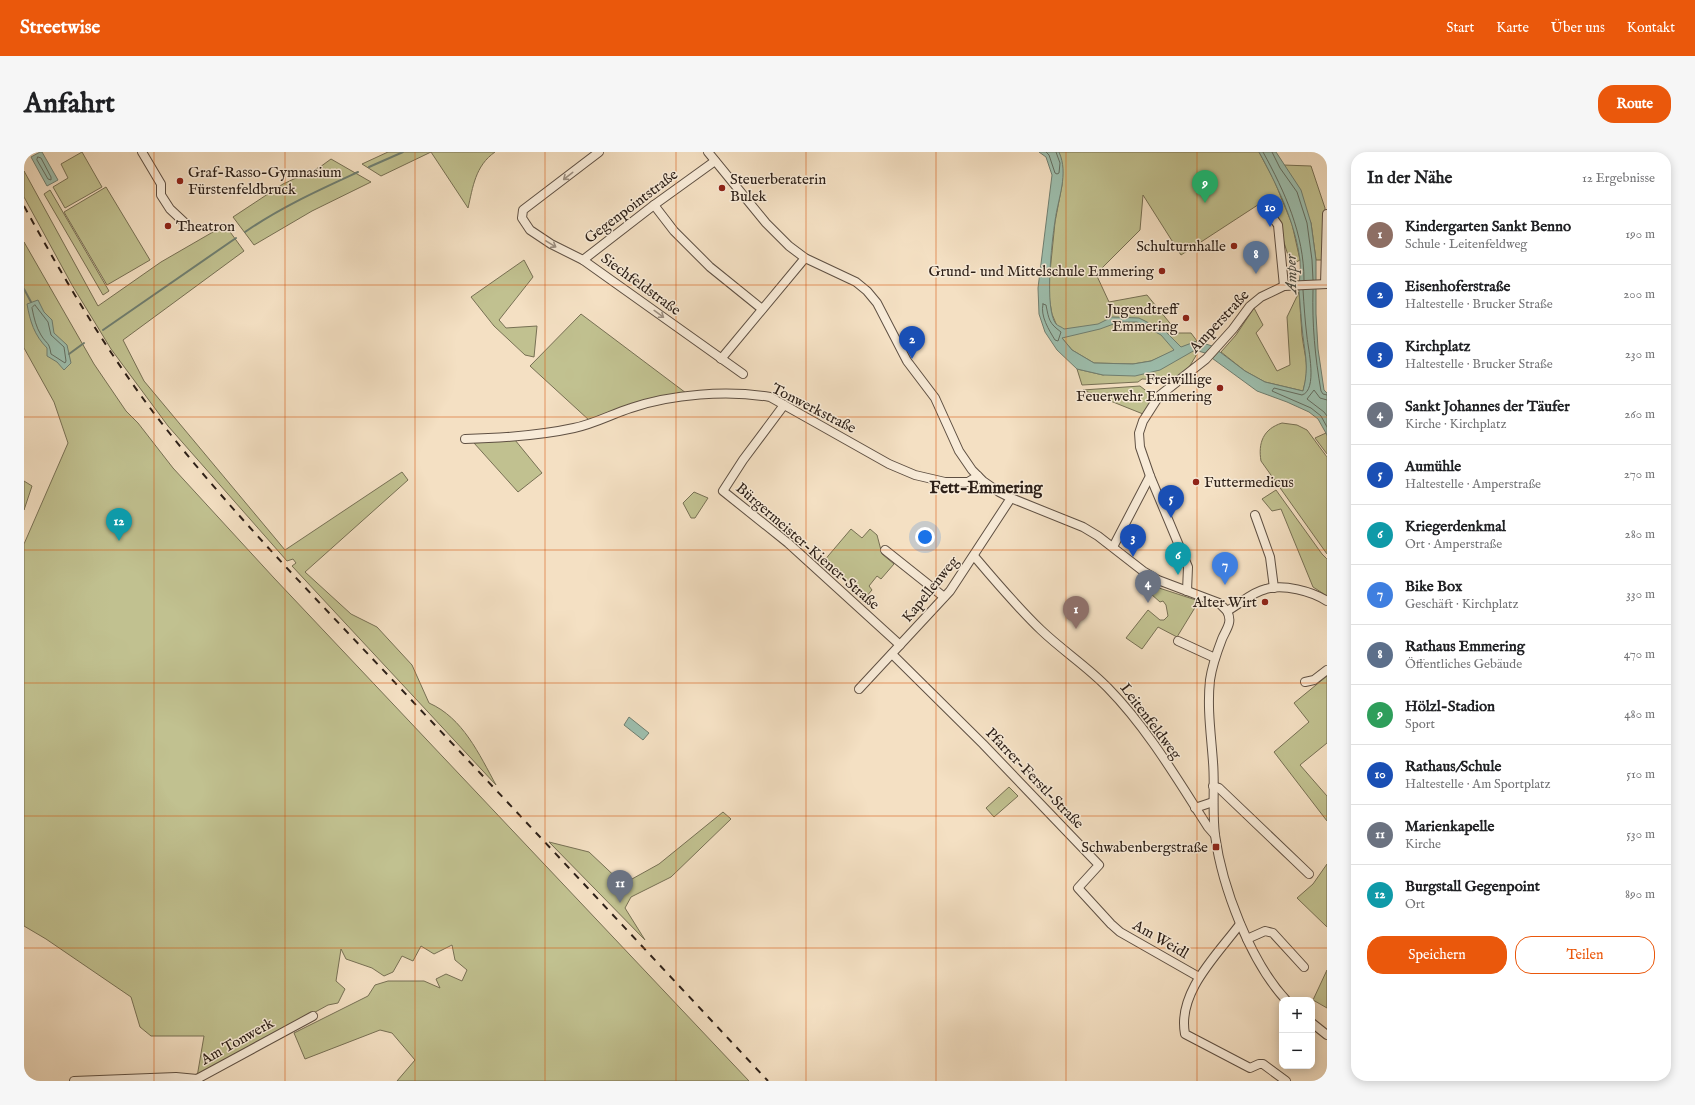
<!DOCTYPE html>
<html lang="de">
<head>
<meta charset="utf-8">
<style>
  body { margin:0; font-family:"IM FELL English",serif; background:#f6f6f6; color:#202124 }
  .controls { position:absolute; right:12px; bottom:12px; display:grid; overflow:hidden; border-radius:8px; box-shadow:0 2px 10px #0003 }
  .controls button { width:36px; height:36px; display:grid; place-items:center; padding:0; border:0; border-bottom:1px solid #e0e0e0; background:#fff; color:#202124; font:20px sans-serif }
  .you { position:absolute; left:901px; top:385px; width:14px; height:14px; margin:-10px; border:3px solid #fff; border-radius:50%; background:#1a73e8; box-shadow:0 0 0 6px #1a73e833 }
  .badge { display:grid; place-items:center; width:26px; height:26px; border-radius:50%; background:#ea580c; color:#fff; font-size:13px; font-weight:700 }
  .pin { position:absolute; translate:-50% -33px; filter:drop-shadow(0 1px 2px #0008) }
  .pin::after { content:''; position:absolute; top:21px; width:14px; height:12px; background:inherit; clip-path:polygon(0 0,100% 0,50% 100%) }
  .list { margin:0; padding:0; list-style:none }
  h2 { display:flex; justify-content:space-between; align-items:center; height:52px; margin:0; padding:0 16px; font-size:17px }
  h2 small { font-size:13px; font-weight:400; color:#757577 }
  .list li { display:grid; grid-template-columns:26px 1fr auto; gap:12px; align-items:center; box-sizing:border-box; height:60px; padding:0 16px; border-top:1px solid #e0e0e0 }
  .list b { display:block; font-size:15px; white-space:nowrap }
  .list p { margin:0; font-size:13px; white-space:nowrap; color:#757577 }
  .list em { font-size:13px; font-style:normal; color:#757577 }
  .actions { display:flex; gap:8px; padding:12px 16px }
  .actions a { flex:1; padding:9px 0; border:1px solid #ea580c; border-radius:16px; text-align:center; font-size:14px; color:#ea580c }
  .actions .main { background:#ea580c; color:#fff }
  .map { position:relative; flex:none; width:1303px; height:929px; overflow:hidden; border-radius:16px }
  header { display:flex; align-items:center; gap:24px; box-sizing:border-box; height:56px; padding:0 20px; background:#ea580c; color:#fff }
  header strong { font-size:19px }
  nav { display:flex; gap:22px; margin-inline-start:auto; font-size:14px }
  .intro { display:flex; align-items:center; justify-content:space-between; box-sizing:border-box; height:96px; padding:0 24px }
  h1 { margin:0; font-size:28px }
  .button { padding:10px 18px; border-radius:16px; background:#ea580c; color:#fff; font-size:14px; font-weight:700 }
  main { display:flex; gap:24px; padding:0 24px }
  aside { flex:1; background:#fff; border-radius:16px; box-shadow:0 2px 10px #0003 }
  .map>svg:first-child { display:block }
  .green { fill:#c1c190; stroke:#777054 }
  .water { fill:#9dbead; stroke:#707f71; fill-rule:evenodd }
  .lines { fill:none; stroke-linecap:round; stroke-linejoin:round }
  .shore { stroke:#656f62; stroke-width:1 }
  .stream { stroke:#707f71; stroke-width:2 }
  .minor-casing { stroke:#5f5043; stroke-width:10 }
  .minor { stroke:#f8ebd8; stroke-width:8 }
  .rail { stroke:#2d2018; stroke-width:2; stroke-dasharray:7 7; stroke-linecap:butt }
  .oneway { stroke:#9d9082 }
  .grid { fill:none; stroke:#d5530d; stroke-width:1; stroke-opacity:0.55 }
  .poi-dot { fill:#8f2418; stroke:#f8ebd8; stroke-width:1.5 }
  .labels { text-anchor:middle; stroke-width:3; stroke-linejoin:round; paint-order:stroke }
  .poi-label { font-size:15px; fill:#2d2018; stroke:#f8ebd8; text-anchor:end }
  .street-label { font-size:15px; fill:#2d2018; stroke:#f8ebd8 }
  .water-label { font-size:16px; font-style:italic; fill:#4f4f45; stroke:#f8ebd8 }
  .quarter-label { font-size:17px; font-weight:bold; fill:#2d2018; stroke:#f8ebd8 }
</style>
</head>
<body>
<header>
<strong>Streetwise</strong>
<nav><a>Start</a><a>Karte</a><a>Über uns</a><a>Kontakt</a></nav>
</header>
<div class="intro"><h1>Anfahrt</h1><a class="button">Route</a></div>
<main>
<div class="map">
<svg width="1303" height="929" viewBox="0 0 1303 929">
  <rect width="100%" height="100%" fill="#f4e0c3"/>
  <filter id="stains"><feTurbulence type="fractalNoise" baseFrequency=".005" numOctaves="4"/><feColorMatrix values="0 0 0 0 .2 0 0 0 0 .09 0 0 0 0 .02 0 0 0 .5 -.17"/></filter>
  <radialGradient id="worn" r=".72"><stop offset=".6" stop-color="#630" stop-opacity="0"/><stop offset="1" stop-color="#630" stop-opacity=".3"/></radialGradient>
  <g class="green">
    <path d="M58,0L78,35L41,56L29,35L44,26L37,12Z"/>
    <path d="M364,0H471C451,14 449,35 444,56L407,0L357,24L338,12Z"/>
    <path d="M1035,0H1235L1250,28L1268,72L1276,108L1267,113L1246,45L1157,103L1119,43L1116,78L1072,122L1085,150L1123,143L1154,181H1167L1173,189L1127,209L1109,212L1070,211L1048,198L1038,186L1028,162L1024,140L1031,70L1038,33Z"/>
    <path d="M307,7L347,30L288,59L230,93L209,65L259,32L296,15Z"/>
    <path d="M1259,13L1287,14L1301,56L1299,108H1292L1287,71Z"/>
    <path d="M0,19L74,154L137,110L201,73L220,99L99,188L120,229L261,398L378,320L384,328L281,420L327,462L353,475L388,513L405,551C439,566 455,602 472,633L268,414L272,411L269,407L263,409L144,274L87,197L48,133L0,45Z"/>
    <path d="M82,35L126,108L83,133L40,60Z"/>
    <path d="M26,38L85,139L79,143L20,42Z"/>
    <path d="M0,90L70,212L102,259L114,271L149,316L250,426L725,929H373L391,908L368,881L356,878L281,907L270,881L344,844L351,833L364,829H400L416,836L412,827L422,822L438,829L443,818L431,808L428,793L410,802L397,794L389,809L378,804L369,820L360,824L348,816L322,807L317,797L312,829L321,837L314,851L304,853L173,925L180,884H127L116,875L107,845L22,787L0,774V392L44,291L30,250L0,196Z"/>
    <path d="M500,108L509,125L475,168L482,176L513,174L510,205L501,203L470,174L447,145Z"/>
    <path d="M1275,140C1276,154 1277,169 1278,183C1281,207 1286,214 1279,239L1241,230L1221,219L1197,200L1212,183L1230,156L1239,173L1232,181L1253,219L1266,213L1263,165Z"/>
    <path d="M557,162L662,241L634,245L607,252L566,269L506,214Z"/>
    <path d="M1171,198L1173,202L1164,217L1150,228L1118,227L1114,230L1058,233L1053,217L1079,223Z"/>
    <path d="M1116,234L1130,245L1119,262L1059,238Z"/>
    <path d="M1258,271L1273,273L1283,278L1303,305V402L1237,309C1234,291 1239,277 1258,271Z"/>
    <path d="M1302,281L1303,284V302L1291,286Z"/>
    <path d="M491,288L518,321L494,340L450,291Z"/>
    <path d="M0,329L8,334L0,358Z"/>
    <path d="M1252,338L1298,402L1303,407V444L1289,435L1257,357L1248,359L1238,347Z"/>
    <path d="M670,340L684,346L671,366H667L659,351Z"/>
    <path d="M827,377L838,386L846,377L853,383L858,402L870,412L857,427L853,424L845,434L848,438L841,446L799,410Z"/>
    <path d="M1132,435L1175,449L1153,485L1134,475L1118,497L1102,486L1124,458L1136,468H1140L1144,464L1142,453L1139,449L1136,450L1127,442Z"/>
    <path d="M1303,524V591L1276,613L1303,644V669L1250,600L1285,570L1270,551Z"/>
    <path d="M985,635L994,644L970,665L962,656Z"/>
    <path d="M699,660L707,667L647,725L607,745L601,756L621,788L525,690L565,700L599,732L635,712Z"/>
    <path d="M1303,712V775L1273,746L1289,732Z"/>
    <path d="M1303,818V856L1289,848Z"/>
  </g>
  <g class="water">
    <path d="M16,0H18L34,28L23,34L7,5Z"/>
    <path d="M1015,0H1035C1045,22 1034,46 1031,69C1028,88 1020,157 1032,172C1034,174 1038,175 1040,177L1074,172L1088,165L1115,166L1141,179L1157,195L1173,189L1188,194L1221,219L1241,230L1279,239C1286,213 1280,200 1278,175C1277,163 1276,151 1275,139C1275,129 1277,118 1276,108C1271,70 1253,33 1235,0H1252L1277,38L1287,71L1292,108V162L1294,197L1300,238L1303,241V283L1294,267L1285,260L1263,250L1233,239L1181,201L1171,198L1136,218L1111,224L1079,223L1053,217L1033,198L1021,180L1015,162L1014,136L1028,23L1022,5ZM1095,170H1113L1137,183L1150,198L1127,209L1109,212L1070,211L1048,198L1038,186L1076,177Z"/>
    <path d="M14,148L20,160L28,168L30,181L43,193L47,211L40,218L33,210L23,204V196C10,183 6,169 3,152Z"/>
    <path d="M605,565L625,581L619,588L600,573Z"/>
  </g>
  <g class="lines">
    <g class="shore">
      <path d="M1022,0L1025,3L1031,21L1033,22L1035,21L1036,11L1032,0"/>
      <path d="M1239,0C1261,40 1280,82 1280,128"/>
      <path d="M1248,0L1256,16L1273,40L1283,71L1288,108L1289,128"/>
      <path d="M14,5L17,6L27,25V28L24,27L13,8Z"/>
      <path d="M1279,138C1280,153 1281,169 1283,185C1284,196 1294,238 1278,243L1250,236L1248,239L1287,256L1297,264L1303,275"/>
      <path d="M1289,138C1288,172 1291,205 1297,239L1299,242L1303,243"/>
      <path d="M1019,152L1022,153C1025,168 1025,171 1037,180L1034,189L1031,188C1025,178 1016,164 1019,152Z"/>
      <path d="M11,153L24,170L27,183L40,195L42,209L41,211L27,202C25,189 23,193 17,183C12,175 10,166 8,156Z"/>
      <path d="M1303,248L1296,246L1290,238L1283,247L1300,260L1303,264"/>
    </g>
    <g class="stream">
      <path d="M345,15L379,0"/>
      <path d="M221,80C257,55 295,38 334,20"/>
      <path d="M0,137L7,150"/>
      <path d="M79,178L212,86"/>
      <path d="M45,202L60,191"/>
    </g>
    <defs>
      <g id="minor">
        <path d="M118,0L137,32V43L146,57L162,72"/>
        <path d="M575,0L499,58L498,66L506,78L527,92L559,108L719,222"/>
        <path d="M684,0L742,71L765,94L781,106L832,130L843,139L853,151L883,209L911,246L935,299L948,318L959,329L975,340L987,346L1059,375L1074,384L1119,419L1134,428L1187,448L1195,451L1203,459C1205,463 1206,467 1205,471C1204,476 1200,482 1198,487C1193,500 1188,514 1186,528C1183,556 1187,582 1189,610C1191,634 1188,658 1191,683C1198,735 1226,809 1262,848"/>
        <path d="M630,53L650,79L686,115L738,157"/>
        <path d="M1244,59L1254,73L1260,134"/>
        <path d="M559,108L630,53L691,9"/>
        <path d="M1301,132L1303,62"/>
        <path d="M697,207L781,106"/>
        <path d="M760,253L719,308L699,339L764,391L876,493"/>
        <path d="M441,287C478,286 514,284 550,276C570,272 588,262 607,256C648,242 703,238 746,245L865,312L891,323L921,330H944L954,324"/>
        <path d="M1231,363L1246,405L1250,436"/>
        <path d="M1089,395L1126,324"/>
        <path d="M861,398L920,445"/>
        <path d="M950,404C972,430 993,455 1017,478C1039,499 1064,515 1084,536C1124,577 1153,627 1184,675L1191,683"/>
        <path d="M1163,439L1164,415L1126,324L1116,295L1115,281L1119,269L1135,244L1182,207L1209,177L1226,154L1237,145L1260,134L1303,132"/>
        <path d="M1203,459C1216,452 1228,440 1242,437C1260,432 1287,439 1303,449"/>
        <path d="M1154,489L1191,506"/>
        <path d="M868,502L959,592L1075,713L1054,736L1087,772L1096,780L1175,825"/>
        <path d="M1281,530L1290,528L1303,518"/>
        <path d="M835,537L926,439L987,346"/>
        <path d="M1189,634L1195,636L1285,722"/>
        <path d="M1171,656L1189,650"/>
        <path d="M1216,772C1194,802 1153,840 1161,882L1226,916L1235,912H1239L1262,929"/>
        <path d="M1223,787L1241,779L1249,781L1280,815"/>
        <path d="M1288,871L1303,883"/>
        <path d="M50,929L152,925L173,927L289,864"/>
      </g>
    </defs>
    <use href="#minor" class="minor-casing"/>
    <use href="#minor" class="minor"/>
    <path class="rail" d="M0,54C44,134 90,212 147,283C223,378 309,464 392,553C510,678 627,804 744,929"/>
  </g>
  <defs><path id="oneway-shaft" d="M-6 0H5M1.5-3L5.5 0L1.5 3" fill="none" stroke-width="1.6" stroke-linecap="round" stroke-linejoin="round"/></defs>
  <g class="oneway">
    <use href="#oneway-shaft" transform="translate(544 24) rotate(142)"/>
    <use href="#oneway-shaft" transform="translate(527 92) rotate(31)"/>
    <use href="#oneway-shaft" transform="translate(635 162) rotate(36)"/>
  </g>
  <path class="grid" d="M130,0V929M261,0V929M391,0V929M521,0V929M652,0V929M782,0V929M912,0V929M1042,0V929M1173,0V929M0,133H1303M0,265H1303M0,398H1303M0,531H1303M0,664H1303M0,796H1303"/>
  <g class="poi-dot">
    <circle cx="156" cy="29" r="4"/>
    <circle cx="698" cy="36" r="4"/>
    <circle cx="144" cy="74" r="4"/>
    <circle cx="1210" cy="94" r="4"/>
    <circle cx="1138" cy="119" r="4"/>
    <circle cx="1162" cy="166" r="4"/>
    <circle cx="1196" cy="236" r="4"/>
    <circle cx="1172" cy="330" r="4"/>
    <circle cx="1241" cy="450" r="4"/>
    <rect x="1188" y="691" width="8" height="8" rx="2"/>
  </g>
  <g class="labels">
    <g class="poi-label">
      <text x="164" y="25" text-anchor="start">Graf-Rasso-Gymnasium<tspan x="164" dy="17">Fürstenfeldbruck</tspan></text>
      <text x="706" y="32" text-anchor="start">Steuerberaterin<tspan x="706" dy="17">Bulek</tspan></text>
      <text x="152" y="79" text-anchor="start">Theatron</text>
      <text x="1202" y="99">Schulturnhalle</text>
      <text x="1130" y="124">Grund- und Mittelschule Emmering</text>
      <text x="1154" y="162">Jugendtreff<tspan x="1154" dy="17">Emmering</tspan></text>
      <text x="1188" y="232">Freiwillige<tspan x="1188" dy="17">Feuerwehr Emmering</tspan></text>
      <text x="1180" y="335" text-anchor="start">Futtermedicus</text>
      <text x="1233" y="455">Alter Wirt</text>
      <text x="1184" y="700">Schwabenbergstraße</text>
    </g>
    <g class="street-label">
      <text transform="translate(607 54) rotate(-37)" y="5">Gegenpointstraße</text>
      <text transform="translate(617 132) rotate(36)" y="5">Siechfeldstraße</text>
      <text transform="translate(1195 169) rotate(-47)" y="5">Amperstraße</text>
      <text transform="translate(790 256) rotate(27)" y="5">Tonwerkstraße</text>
      <text transform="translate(784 394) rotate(41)" y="5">Bürgermeister-Kiener-Straße</text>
      <text transform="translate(906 437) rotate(-51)" y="5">Kapellenweg</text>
      <text transform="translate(1127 569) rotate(53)" y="5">Leitenfeldweg</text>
      <text transform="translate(1011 626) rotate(46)" y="5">Pfarrer-Ferstl-Straße</text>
      <text transform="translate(1137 787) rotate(30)" y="5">Am Weidl</text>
      <text transform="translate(213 889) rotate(-29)" y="5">Am Tonwerk</text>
    </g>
    <g class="water-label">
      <text transform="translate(1266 122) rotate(-91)" y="6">Amper</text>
    </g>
    <g class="quarter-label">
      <text x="962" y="341">Fett-Emmering</text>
    </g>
  </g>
  <rect width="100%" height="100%" filter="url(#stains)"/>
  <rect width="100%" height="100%" fill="url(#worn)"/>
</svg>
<div class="controls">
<button>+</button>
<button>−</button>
</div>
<div class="you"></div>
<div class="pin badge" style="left:1052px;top:477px;background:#8d6e63">1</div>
<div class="pin badge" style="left:888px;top:207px;background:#1a4fb4">2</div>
<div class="pin badge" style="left:1109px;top:405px;background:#1a4fb4">3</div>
<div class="pin badge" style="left:1124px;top:451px;background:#6b7280">4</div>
<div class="pin badge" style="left:1147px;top:366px;background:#1a4fb4">5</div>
<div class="pin badge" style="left:1154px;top:423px;background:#0f9aa8">6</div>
<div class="pin badge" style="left:1201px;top:433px;background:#3f7fe0">7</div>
<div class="pin badge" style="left:1232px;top:122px;background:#5c6f8a">8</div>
<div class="pin badge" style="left:1181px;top:51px;background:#2e9e5b">9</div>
<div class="pin badge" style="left:1246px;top:75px;background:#1a4fb4">10</div>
<div class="pin badge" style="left:596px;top:751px;background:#6b7280">11</div>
<div class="pin badge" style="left:95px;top:389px;background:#0f9aa8">12</div>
</div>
<aside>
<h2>In der Nähe<small>12 Ergebnisse</small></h2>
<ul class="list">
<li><span class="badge" style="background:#8d6e63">1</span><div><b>Kindergarten Sankt Benno</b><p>Schule · Leitenfeldweg</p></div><em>190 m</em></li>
<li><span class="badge" style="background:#1a4fb4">2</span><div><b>Eisenhoferstraße</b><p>Haltestelle · Brucker Straße</p></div><em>200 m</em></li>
<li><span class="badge" style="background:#1a4fb4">3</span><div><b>Kirchplatz</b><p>Haltestelle · Brucker Straße</p></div><em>230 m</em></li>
<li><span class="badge" style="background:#6b7280">4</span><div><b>Sankt Johannes der Täufer</b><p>Kirche · Kirchplatz</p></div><em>260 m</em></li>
<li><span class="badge" style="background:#1a4fb4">5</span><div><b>Aumühle</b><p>Haltestelle · Amperstraße</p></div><em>270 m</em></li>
<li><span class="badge" style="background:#0f9aa8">6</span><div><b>Kriegerdenkmal</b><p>Ort · Amperstraße</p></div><em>280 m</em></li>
<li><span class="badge" style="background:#3f7fe0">7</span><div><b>Bike Box</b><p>Geschäft · Kirchplatz</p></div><em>330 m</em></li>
<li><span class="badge" style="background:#5c6f8a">8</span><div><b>Rathaus Emmering</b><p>Öffentliches Gebäude</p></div><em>470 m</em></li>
<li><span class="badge" style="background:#2e9e5b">9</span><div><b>Hölzl-Stadion</b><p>Sport</p></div><em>480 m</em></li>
<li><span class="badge" style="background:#1a4fb4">10</span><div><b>Rathaus/Schule</b><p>Haltestelle · Am Sportplatz</p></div><em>510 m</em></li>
<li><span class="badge" style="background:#6b7280">11</span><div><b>Marienkapelle</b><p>Kirche</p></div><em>530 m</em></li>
<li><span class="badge" style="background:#0f9aa8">12</span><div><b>Burgstall Gegenpoint</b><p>Ort</p></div><em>890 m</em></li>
</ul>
<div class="actions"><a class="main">Speichern</a><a>Teilen</a></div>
</aside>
</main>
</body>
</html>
